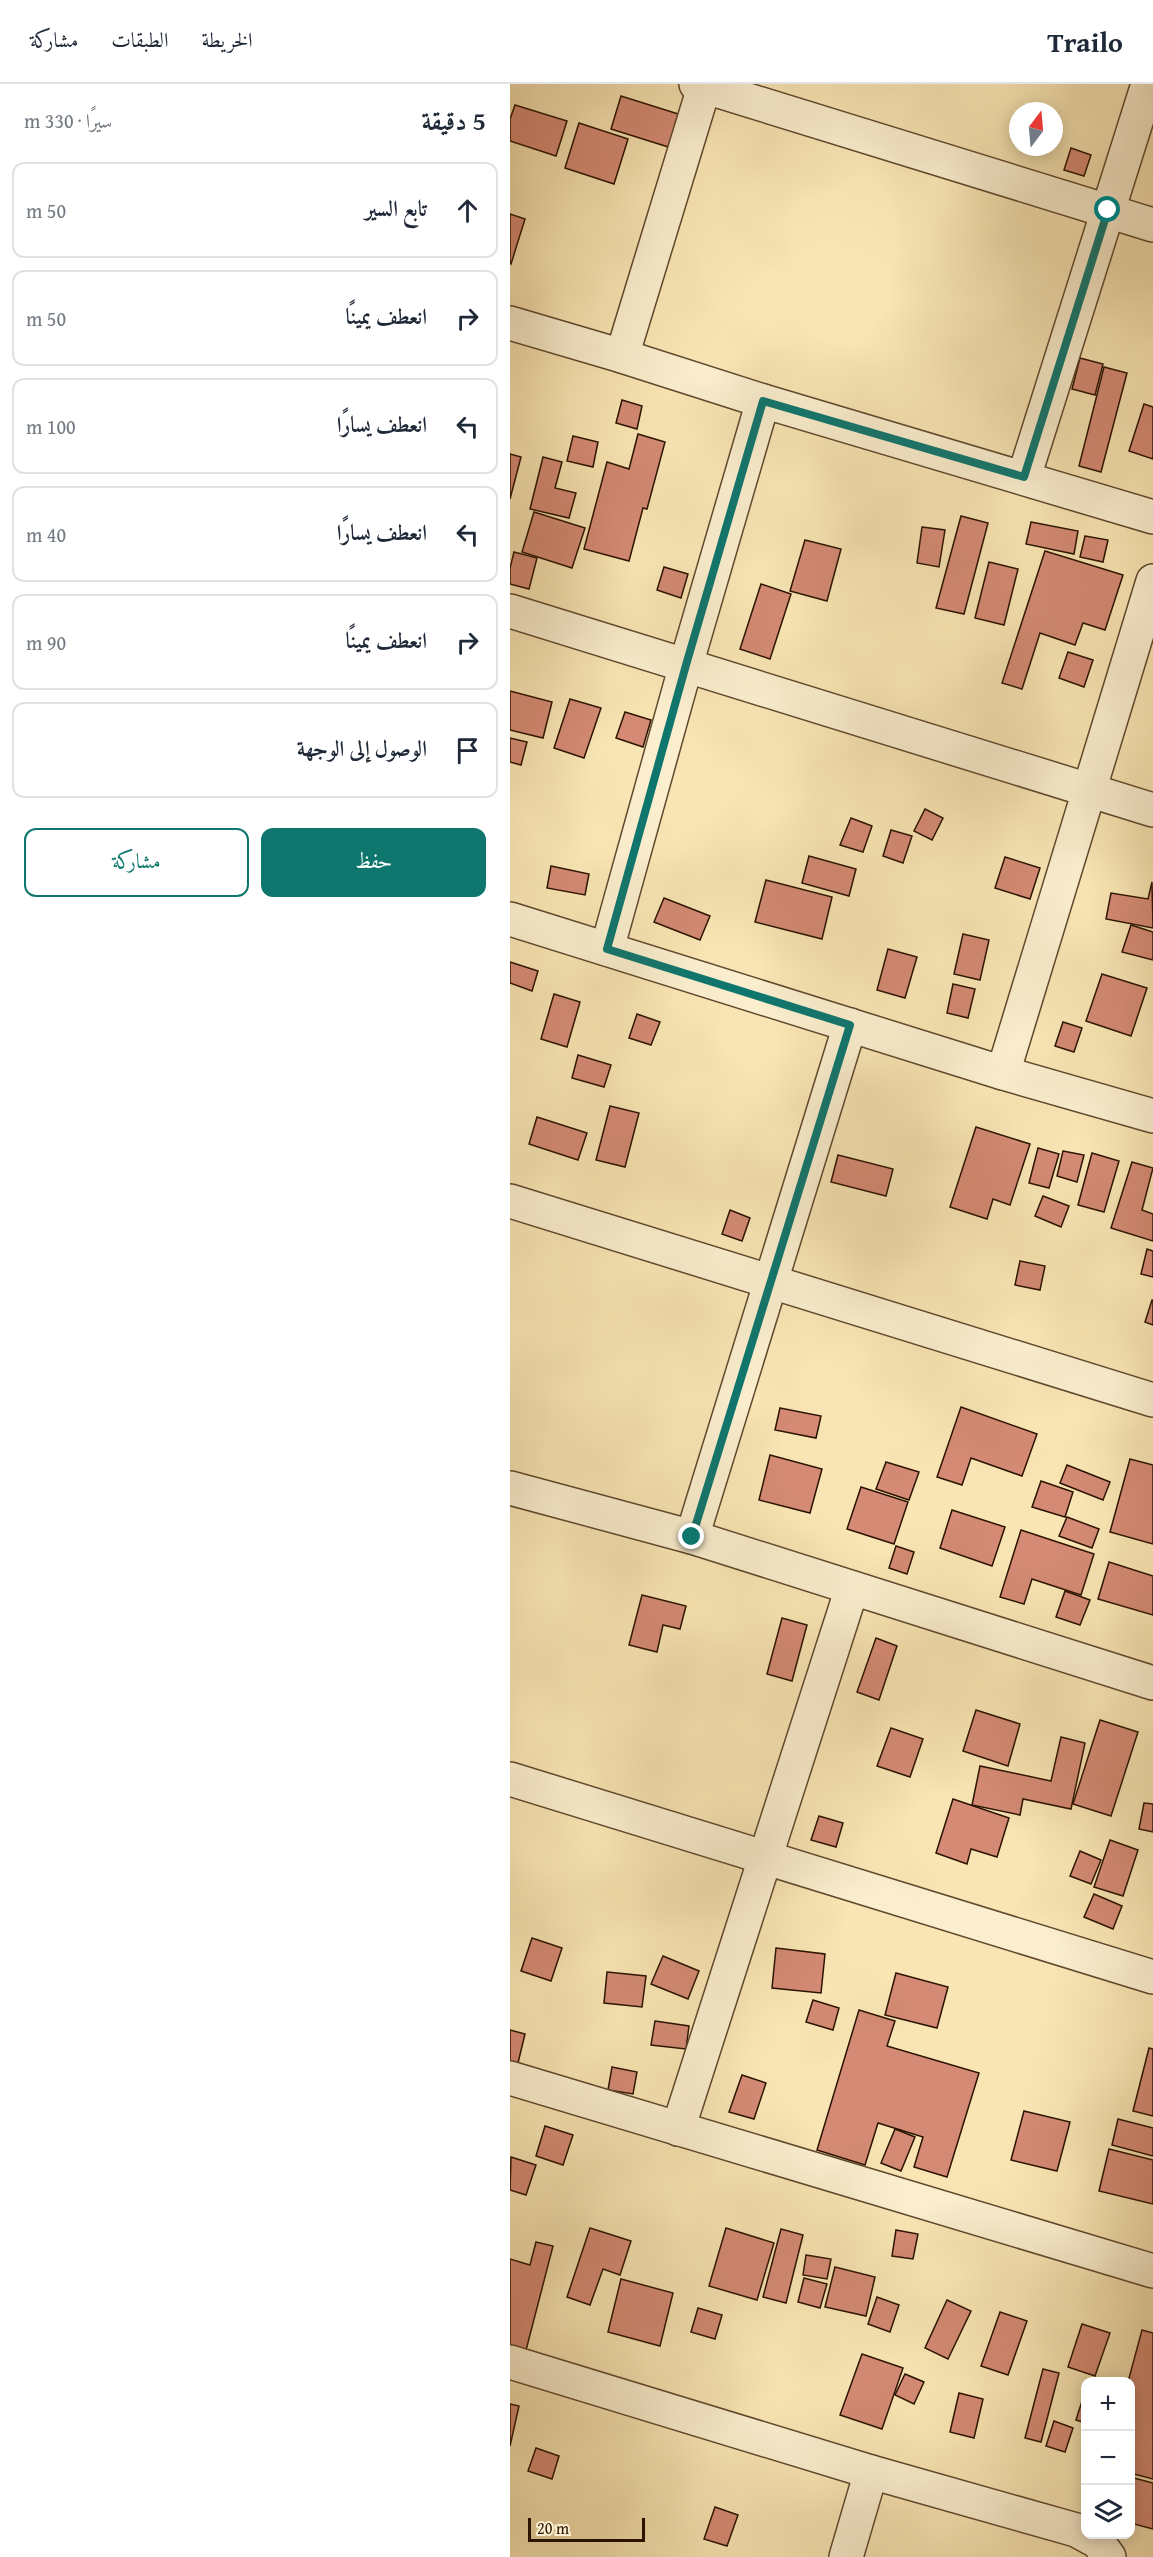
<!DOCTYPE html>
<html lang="ar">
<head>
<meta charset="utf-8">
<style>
  body { margin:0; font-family:"Gentium Book Plus",Amiri,serif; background:#f6f6f7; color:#1f2937; direction:rtl }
  .controls { position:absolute; right:18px; bottom:18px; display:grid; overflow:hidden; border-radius:12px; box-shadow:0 3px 15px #0003 }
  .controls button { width:54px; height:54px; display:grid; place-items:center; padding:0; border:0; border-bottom:2px solid #e0e1e3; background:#fff; color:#1f2937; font:30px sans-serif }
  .compass { position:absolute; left:499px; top:18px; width:54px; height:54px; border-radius:50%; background:#fff; box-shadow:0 3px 15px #0003; rotate:16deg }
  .scale { position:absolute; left:18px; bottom:15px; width:117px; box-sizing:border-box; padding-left:6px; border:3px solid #2c1300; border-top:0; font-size:16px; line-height:21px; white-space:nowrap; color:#2c1300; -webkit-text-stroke:4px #faeece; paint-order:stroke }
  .stop { position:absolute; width:18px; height:18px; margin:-14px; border:4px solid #0f766e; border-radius:50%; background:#fff }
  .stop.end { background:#0f766e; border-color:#fff; box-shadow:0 2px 6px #0008 }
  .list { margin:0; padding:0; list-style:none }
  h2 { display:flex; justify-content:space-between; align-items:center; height:78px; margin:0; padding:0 24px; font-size:26px }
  h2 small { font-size:20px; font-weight:400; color:#747a83 }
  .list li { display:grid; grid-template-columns:39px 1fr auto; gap:18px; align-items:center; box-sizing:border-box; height:96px; margin:0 12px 12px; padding:0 12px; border:2px solid #e0e1e3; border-radius:12px }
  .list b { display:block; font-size:22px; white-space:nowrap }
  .list em { font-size:20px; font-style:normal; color:#747a83 }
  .actions { display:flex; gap:12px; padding:18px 24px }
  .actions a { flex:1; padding:14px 0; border:2px solid #0f766e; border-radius:12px; text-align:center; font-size:21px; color:#0f766e }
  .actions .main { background:#0f766e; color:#fff }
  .icon { flex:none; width:33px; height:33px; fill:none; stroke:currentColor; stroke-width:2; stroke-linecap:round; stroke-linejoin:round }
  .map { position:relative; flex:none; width:643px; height:2473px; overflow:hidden; direction:ltr }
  header { display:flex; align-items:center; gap:36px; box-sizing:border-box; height:84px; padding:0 30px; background:#fff; border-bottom:2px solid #e0e1e3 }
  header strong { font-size:28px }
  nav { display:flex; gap:33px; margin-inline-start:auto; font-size:21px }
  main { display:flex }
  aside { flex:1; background:#fff }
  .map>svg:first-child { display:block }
  .building { fill:#d48a74; stroke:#2c1300; stroke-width:1.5 }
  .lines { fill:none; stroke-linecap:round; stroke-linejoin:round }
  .minor-casing { stroke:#5f482d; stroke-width:36 }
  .minor { stroke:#faeece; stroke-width:33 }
  .route { stroke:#0f766e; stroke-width:8 }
</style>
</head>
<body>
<header>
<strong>Trailo</strong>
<nav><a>الخريطة</a><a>الطبقات</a><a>مشاركة</a></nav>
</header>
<main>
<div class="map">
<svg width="643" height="2473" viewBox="0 0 643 2473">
  <rect width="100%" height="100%" fill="#f8e5b3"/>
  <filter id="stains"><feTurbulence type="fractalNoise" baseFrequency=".00333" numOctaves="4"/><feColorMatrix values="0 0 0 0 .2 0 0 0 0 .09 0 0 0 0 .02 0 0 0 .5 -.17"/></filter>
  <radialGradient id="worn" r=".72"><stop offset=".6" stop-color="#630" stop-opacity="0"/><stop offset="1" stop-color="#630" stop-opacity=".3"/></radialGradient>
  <g class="building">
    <path d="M111,12L181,34L171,67L101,45Z"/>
    <path d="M5,21L57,37L46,72L0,57V35Z"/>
    <path d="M69,39L118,55L104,100L55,84Z"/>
    <path d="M561,64L581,71L574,92L554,86Z"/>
    <path d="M0,130L15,135L1,180L0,179Z"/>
    <path d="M570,274L593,280L585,311L562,305Z"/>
    <path d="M594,283L617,289L591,388L569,382Z"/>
    <path d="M112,316L132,322L127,345L106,339Z"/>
    <path d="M634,320L643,323V375L619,367Z"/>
    <path d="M128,350L155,358L137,425L133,424L119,477L74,465L97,378L119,385Z"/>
    <path d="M63,352L88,358L83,383L57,377Z"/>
    <path d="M0,370L11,373L0,415Z"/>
    <path d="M33,373L52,378L45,404L66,409L59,434L20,425Z"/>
    <path d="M24,428L75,444L62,484L12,468Z"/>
    <path d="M451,432L478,439L454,530L426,524Z"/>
    <path d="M521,438L568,447L564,470L516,460Z"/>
    <path d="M412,443L435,446L429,483L407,479Z"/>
    <path d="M575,452L598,456L593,478L570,473Z"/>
    <path d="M295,456L331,465L317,517L280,507Z"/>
    <path d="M535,467L613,491L595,546L573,539L565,561L530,549L512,605L492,599Z"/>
    <path d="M4,468L27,474L19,505L0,500V484Z"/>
    <path d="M479,478L508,485L494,541L465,534Z"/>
    <path d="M154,483L178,490L171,514L147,506Z"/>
    <path d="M251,500L281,510L260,575L230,565Z"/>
    <path d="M558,568L583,576L574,603L549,594Z"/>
    <path d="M0,607L42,618L33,654L0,646Z"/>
    <path d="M60,615L91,624L74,674L44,664Z"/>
    <path d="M115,628L141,636L133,663L106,654Z"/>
    <path d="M0,654L17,658L11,681L0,678Z"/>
    <path d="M415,725L433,734L422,756L404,747Z"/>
    <path d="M341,734L362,742L353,768L330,761Z"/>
    <path d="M381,746L402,752L393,779L373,772Z"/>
    <path d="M299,772L346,785L339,812L292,799Z"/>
    <path d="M495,773L530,784L520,815L485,804Z"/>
    <path d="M41,782L79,790L75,811L37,804Z"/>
    <path d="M256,796L322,813L312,855L245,838Z"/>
    <path d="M642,798L643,844L596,835L601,809L638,815Z"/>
    <path d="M154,814L200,832L190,856L144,838Z"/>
    <path d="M621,841L643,848V876L612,868Z"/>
    <path d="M453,850L479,856L470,896L444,890Z"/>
    <path d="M378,865L407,873L395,914L367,906Z"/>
    <path d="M0,878L28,887L22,907L0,899Z"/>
    <path d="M592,890L637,904L621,952L576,937Z"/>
    <path d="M443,900L465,905L458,934L437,929Z"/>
    <path d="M44,910L70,918L57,963L31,955Z"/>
    <path d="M127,930L150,938L141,961L119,954Z"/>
    <path d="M553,938L572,944L564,968L545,962Z"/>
    <path d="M68,971L101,981L94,1003L62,994Z"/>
    <path d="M100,1022L129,1029L115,1083L86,1076Z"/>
    <path d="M27,1033L77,1049L68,1076L19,1060Z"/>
    <path d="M466,1043L520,1060L500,1121L483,1115L477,1135L440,1123Z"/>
    <path d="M528,1064L549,1070L539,1104L519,1099Z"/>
    <path d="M553,1067L574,1071L567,1098L547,1092Z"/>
    <path d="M582,1069L609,1077L594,1128L568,1121Z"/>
    <path d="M328,1071L383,1085L376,1112L321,1098Z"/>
    <path d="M622,1078L643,1084L632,1126L643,1130V1157L601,1144Z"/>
    <path d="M533,1112L559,1122L551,1143L525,1132Z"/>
    <path d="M220,1126L240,1134L232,1157L212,1150Z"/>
    <path d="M637,1165L643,1167V1193L631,1190Z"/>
    <path d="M510,1177L535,1182L530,1206L505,1201Z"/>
    <path d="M642,1216H643V1241L635,1238Z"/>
    <path d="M451,1323L527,1350L512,1392L461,1374L452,1401L427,1393Z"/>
    <path d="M270,1324L311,1332L306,1354L265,1346Z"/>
    <path d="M260,1371L312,1385L300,1429L249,1416Z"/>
    <path d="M620,1375L643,1381V1460L600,1448Z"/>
    <path d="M376,1378L409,1388L399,1416L366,1405Z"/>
    <path d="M557,1381L600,1398L593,1416L550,1399Z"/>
    <path d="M531,1397L563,1408L555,1433L522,1423Z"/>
    <path d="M351,1403L398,1418L384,1460L337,1445Z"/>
    <path d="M442,1426L495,1443L482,1482L430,1464Z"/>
    <path d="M557,1433L589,1445L582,1464L549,1452Z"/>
    <path d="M511,1446L584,1470L571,1511L522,1495L514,1520L490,1513Z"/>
    <path d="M386,1462L404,1468L397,1490L379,1484Z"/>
    <path d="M599,1478L643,1492V1531L588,1515Z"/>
    <path d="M555,1507L580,1516L570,1541L546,1533Z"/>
    <path d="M132,1511L176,1522L170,1545L153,1541L147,1568L119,1561Z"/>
    <path d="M272,1534L297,1541L282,1597L257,1590Z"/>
    <path d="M366,1554L387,1562L369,1616L347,1608Z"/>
    <path d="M466,1626L510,1640L498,1682L453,1667Z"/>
    <path d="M590,1636L628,1648L601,1732L563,1720Z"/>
    <path d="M381,1644L413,1655L400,1693L367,1682Z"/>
    <path d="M551,1653L575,1659L561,1725L513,1715L510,1731L462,1721L470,1682L541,1697Z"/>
    <path d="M443,1715L499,1734L487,1773L461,1765L457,1780L426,1769Z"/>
    <path d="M634,1719L643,1720V1748L629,1745Z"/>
    <path d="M309,1732L333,1739L326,1763L301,1756Z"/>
    <path d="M600,1756L628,1766L613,1812L584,1803Z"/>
    <path d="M570,1767L591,1776L581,1800L560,1792Z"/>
    <path d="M584,1810L612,1822L603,1845L574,1833Z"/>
    <path d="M22,1854L52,1864L41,1897L11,1887Z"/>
    <path d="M266,1864L315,1870L311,1909L262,1904Z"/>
    <path d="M153,1872L189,1887L178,1915L141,1900Z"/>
    <path d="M97,1888L136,1892L132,1923L94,1919Z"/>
    <path d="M386,1889L438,1903L427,1944L375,1931Z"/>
    <path d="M303,1916L329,1924L323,1946L296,1938Z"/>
    <path d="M349,1926L385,1937L377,1962L469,1989L437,2093L404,2083L413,2053L368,2039L355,2081L307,2066Z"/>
    <path d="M145,1937L179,1942L176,1965L141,1961Z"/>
    <path d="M0,1946L15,1950L7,1983L0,1981Z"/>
    <path d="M639,1964L643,1965V2032L623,2027Z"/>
    <path d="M102,1983L127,1988L123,2010L98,2006Z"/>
    <path d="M232,1991L256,1999L244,2035L219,2028Z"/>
    <path d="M514,2027L560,2038L547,2087L501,2076Z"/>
    <path d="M608,2035L643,2044V2072L602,2061Z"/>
    <path d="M35,2042L63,2051L53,2081L26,2072Z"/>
    <path d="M385,2045L405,2053L391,2087L371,2079Z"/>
    <path d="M599,2065L643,2076V2120L589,2107Z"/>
    <path d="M1,2073L26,2081L16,2111L0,2106Z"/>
    <path d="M80,2144L121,2157L110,2191L93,2185L80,2221L57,2213Z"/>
    <path d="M216,2144L264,2159L247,2216L199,2202Z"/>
    <path d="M271,2145L293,2151L276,2219L253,2213Z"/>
    <path d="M386,2146L408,2150L403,2175L382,2172Z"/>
    <path d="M26,2158L43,2162L15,2270L0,2266V2175L20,2181Z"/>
    <path d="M296,2171L321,2175L317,2195L293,2191Z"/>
    <path d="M325,2183L365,2193L356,2232L315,2223Z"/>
    <path d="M294,2194L317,2200L310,2224L288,2218Z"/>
    <path d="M111,2195L163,2209L150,2262L98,2248Z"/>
    <path d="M367,2213L389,2221L380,2248L358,2240Z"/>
    <path d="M437,2216L461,2227L438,2275L415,2264Z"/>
    <path d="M188,2224L212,2231L205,2255L181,2248Z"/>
    <path d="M490,2228L517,2237L498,2291L471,2282Z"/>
    <path d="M572,2240L600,2249L585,2292L558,2283Z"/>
    <path d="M632,2246L643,2249V2395L620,2389V2298H618Z"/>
    <path d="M352,2270L393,2284L372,2345L330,2331Z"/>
    <path d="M533,2285L549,2289L531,2358L515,2354Z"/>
    <path d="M395,2290L414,2298L404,2320L385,2311Z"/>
    <path d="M449,2309L473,2315L464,2354L440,2348Z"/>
    <path d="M573,2314L576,2315V2339L566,2336Z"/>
    <path d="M0,2320L9,2322L0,2362Z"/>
    <path d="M544,2337L563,2344L555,2368L536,2362Z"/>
    <path d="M26,2364L49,2372L42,2395L18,2387Z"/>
    <path d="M620,2393L643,2399V2445L620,2439Z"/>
    <path d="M205,2423L228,2431L217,2462L194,2455Z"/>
  </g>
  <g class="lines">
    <defs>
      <g id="minor">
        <path d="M186,0L643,141"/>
        <path d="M0,239L112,272L253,317L643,433"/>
        <path d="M112,272L195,0"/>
        <path d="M514,393L638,0"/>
        <path d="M0,527L643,726"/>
        <path d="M0,835L493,989L643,1032"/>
        <path d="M97,865L176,581L253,317"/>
        <path d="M493,989L643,497"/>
        <path d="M0,1117L643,1316"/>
        <path d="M0,1404L182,1453L643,1599"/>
        <path d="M182,1453L340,941"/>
        <path d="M0,1695L643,1893"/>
        <path d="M0,1994L643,2187"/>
        <path d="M168,2045L342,1504"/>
        <path d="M0,2278L361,2388L566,2446L588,2458L599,2473"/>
        <path d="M336,2473L361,2388"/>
      </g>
    </defs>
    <use href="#minor" class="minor-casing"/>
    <use href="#minor" class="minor"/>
  </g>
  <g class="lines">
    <path class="route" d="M182,1453L340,941L97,865L176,581L253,317L514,393L598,126"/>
  </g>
  <rect width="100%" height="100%" filter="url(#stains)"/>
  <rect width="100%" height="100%" fill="url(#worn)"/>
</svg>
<div class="controls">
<button>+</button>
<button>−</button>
<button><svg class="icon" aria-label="layers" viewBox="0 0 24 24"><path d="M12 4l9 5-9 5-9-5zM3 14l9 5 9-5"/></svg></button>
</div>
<svg class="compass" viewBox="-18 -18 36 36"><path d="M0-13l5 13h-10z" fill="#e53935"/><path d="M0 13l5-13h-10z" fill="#747a83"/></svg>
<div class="scale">20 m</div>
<div class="stop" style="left:598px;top:126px"></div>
<div class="stop end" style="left:182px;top:1453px"></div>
</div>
<aside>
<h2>5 دقيقة<small>سيرًا · 330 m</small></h2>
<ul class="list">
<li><svg class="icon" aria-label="ahead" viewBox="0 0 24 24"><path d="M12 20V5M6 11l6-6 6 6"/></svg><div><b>تابع السير</b></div><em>50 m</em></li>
<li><svg class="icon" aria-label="right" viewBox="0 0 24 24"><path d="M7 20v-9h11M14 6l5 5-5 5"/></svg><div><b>انعطف يمينًا</b></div><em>50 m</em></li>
<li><svg class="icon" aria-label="left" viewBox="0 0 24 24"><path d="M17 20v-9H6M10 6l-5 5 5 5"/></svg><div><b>انعطف يسارًا</b></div><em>100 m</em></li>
<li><svg class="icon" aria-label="left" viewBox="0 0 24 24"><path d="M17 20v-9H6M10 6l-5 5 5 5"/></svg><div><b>انعطف يسارًا</b></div><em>40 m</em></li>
<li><svg class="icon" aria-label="right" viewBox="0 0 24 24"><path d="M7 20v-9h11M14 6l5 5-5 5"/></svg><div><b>انعطف يمينًا</b></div><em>90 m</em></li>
<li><svg class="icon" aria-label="arrive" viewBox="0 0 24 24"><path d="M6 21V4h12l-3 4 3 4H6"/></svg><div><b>الوصول إلى الوجهة</b></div></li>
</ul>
<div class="actions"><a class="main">حفظ</a><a>مشاركة</a></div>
</aside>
</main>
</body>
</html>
